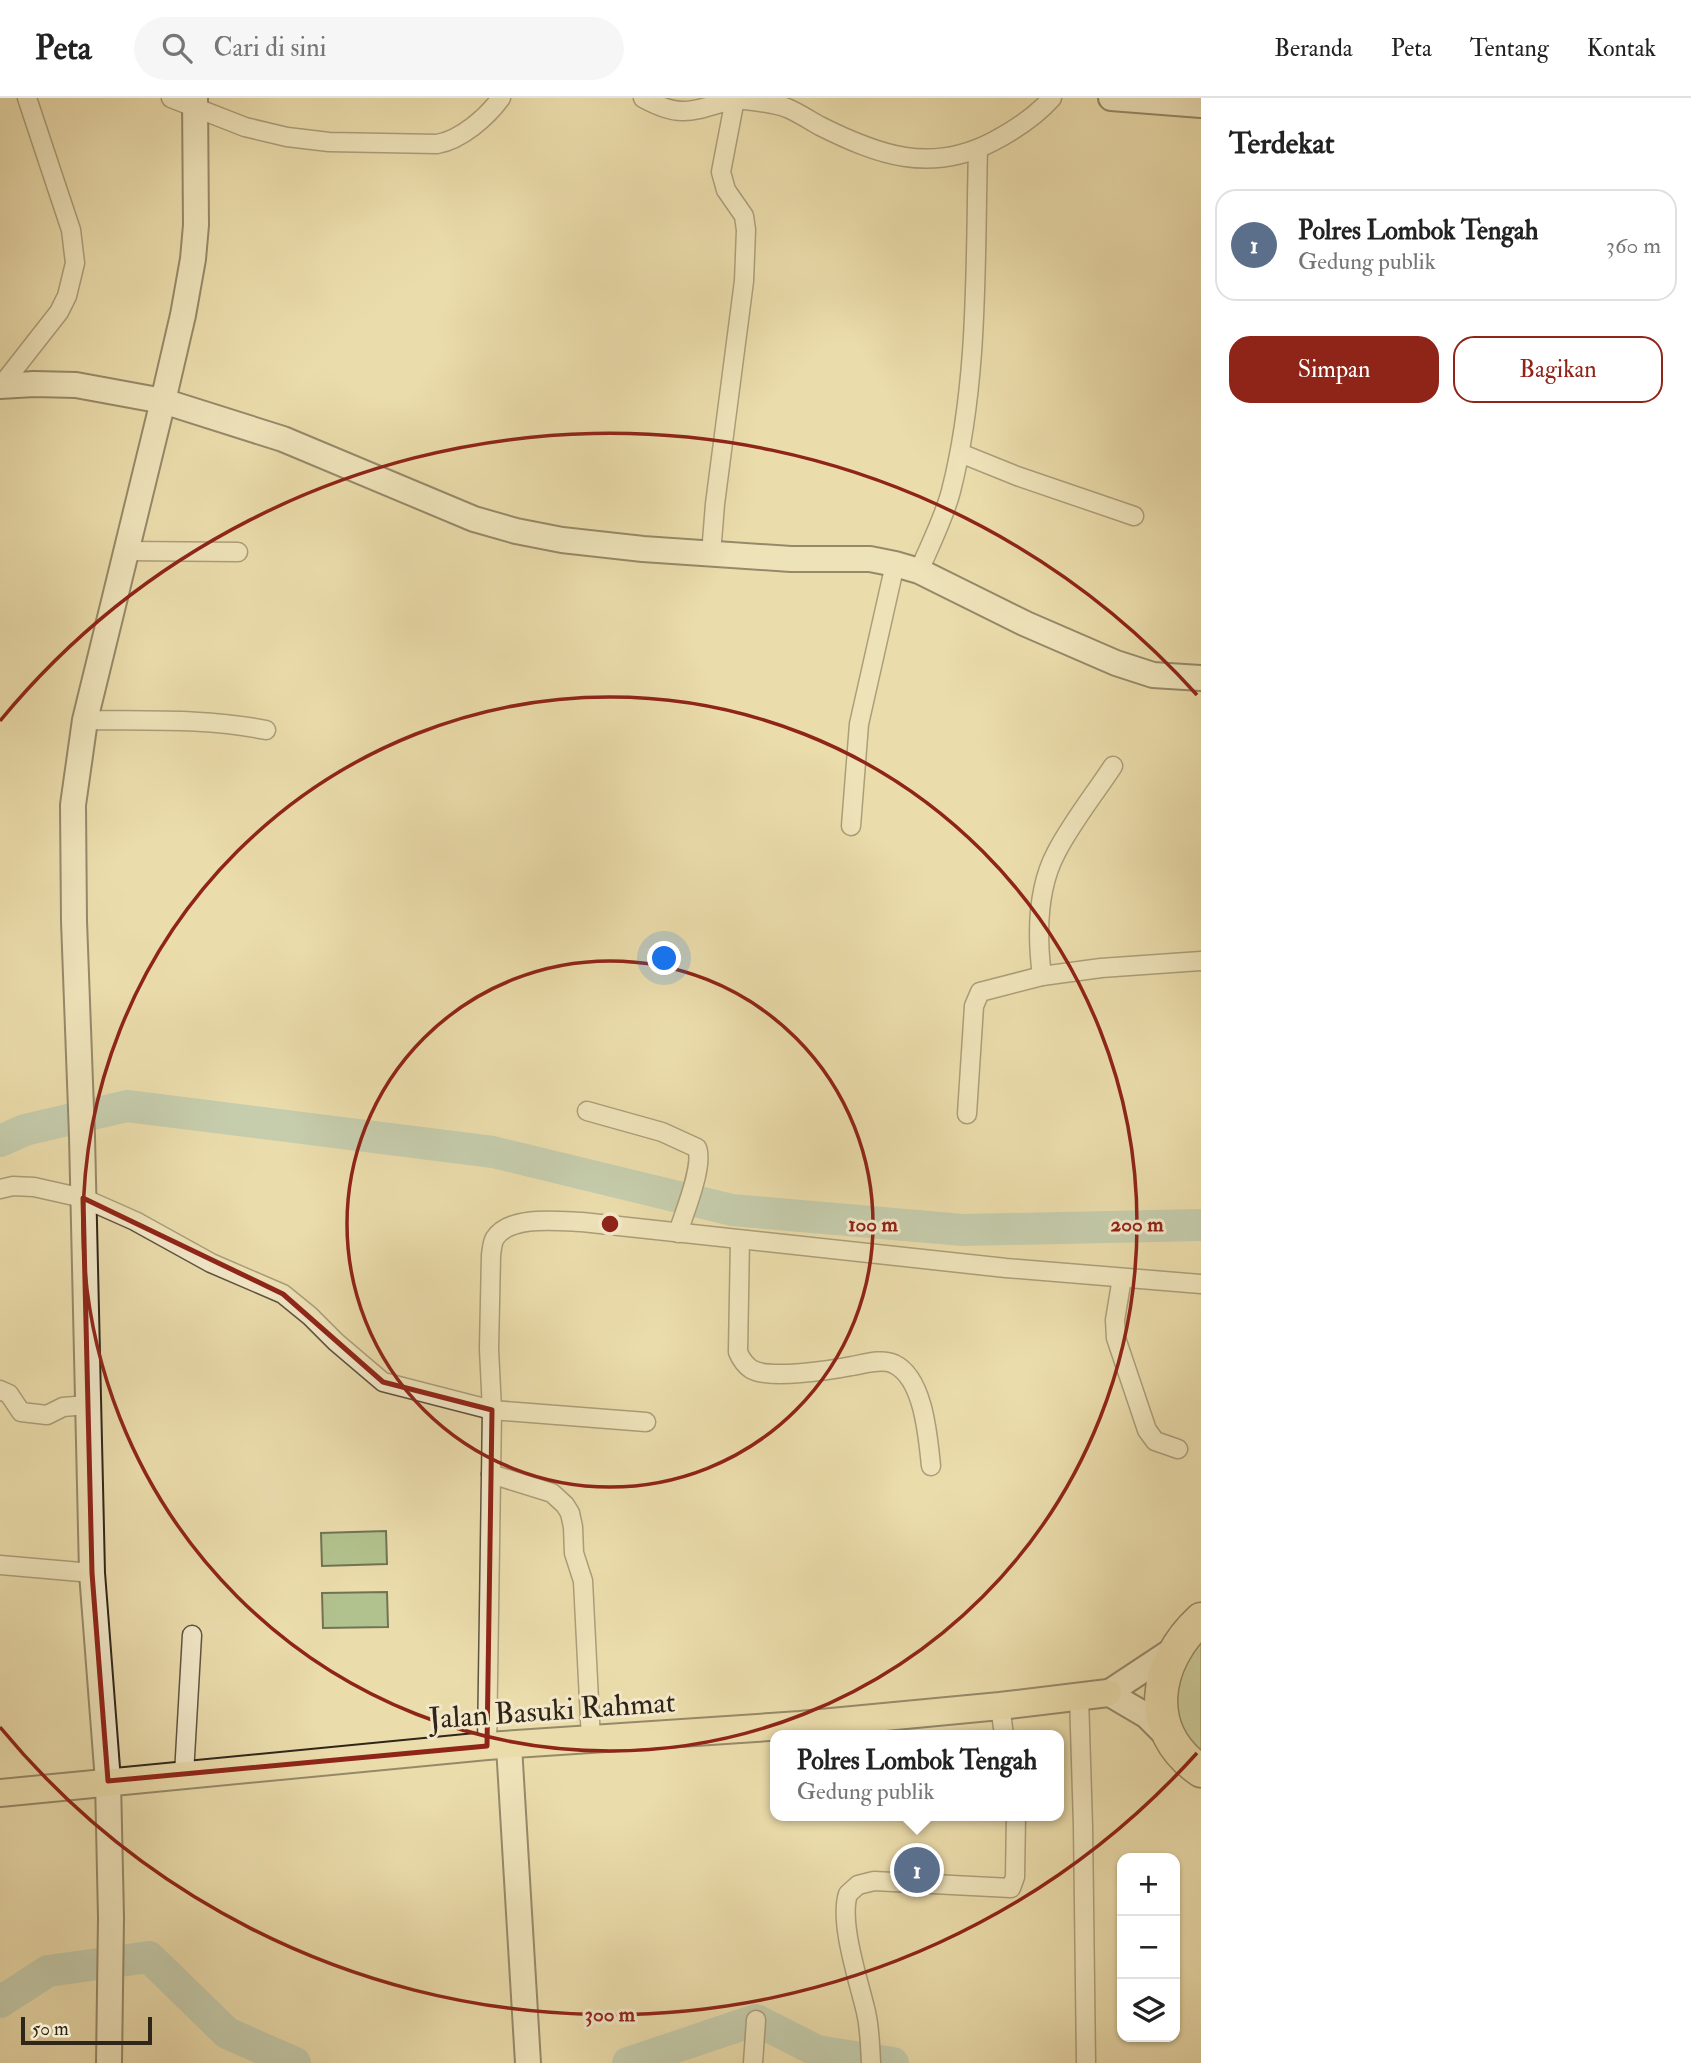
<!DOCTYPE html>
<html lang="id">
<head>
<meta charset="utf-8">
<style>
  body { margin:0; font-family:"IM FELL Double Pica",serif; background:#f6f6f6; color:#222 }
  .controls { position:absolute; right:21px; bottom:21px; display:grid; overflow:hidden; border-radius:14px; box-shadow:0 2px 5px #0004 }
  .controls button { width:63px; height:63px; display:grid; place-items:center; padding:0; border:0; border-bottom:2px solid #e0e0e0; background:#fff; color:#222; font:35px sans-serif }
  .scale { position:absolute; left:21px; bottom:18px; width:131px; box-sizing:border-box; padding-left:7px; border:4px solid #2f2519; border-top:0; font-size:19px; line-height:24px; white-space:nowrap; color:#2f2519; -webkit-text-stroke:5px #f2e8c9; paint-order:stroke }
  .you { position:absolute; left:665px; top:861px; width:24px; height:24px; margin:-18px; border:5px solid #fff; border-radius:50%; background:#1a73e8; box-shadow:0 0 0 10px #1a73e833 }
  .badge { display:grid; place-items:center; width:46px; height:46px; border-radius:50%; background:#8f2418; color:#fff; font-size:23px; font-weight:700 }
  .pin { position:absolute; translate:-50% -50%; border:4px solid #fff; box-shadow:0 2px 7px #0006 }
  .popup { position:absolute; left:770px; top:1632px; width:294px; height:91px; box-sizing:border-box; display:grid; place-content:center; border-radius:14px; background:#fff; filter:drop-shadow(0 2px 5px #0005); font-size:23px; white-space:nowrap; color:#767676 }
  .popup b { font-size:26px; color:#222 }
  .popup::after { content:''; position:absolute; left:50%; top:100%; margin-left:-14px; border:14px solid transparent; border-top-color:#fff }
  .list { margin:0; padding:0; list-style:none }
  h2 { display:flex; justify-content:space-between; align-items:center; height:91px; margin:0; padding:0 28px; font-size:30px }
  h2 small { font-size:23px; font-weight:400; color:#767676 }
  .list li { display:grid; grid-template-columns:46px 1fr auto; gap:21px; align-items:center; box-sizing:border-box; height:112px; margin:0 14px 14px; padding:0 14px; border:2px solid #e0e0e0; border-radius:21px }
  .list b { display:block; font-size:26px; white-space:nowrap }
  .list p { margin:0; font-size:23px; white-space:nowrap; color:#767676 }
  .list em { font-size:23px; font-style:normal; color:#767676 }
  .actions { display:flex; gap:14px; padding:21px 28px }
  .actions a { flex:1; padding:16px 0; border:2px solid #8f2418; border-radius:21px; text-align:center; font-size:24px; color:#8f2418 }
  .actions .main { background:#8f2418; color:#fff }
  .icon { flex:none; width:38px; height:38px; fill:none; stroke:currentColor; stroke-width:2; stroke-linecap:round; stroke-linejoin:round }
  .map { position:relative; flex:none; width:1201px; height:1965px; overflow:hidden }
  header { display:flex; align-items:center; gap:42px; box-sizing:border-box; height:98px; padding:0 35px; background:#fff; border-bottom:2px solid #e0e0e0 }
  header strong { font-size:33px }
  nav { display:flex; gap:38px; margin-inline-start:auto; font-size:24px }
  .search { width:490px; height:63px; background:#f6f6f6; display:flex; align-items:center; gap:18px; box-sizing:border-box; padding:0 24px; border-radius:38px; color:#767676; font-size:26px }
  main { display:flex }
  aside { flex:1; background:#fff }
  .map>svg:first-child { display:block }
  .green { fill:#b2c28e; stroke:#707454; stroke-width:2 }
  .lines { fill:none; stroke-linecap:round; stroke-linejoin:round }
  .river { stroke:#99bab0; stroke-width:32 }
  .street-casing { stroke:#5e533e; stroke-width:21 }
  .secondary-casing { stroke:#2f2519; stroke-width:28 }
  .primary-casing { stroke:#2f2519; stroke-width:30 }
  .highway-casing { stroke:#2f2519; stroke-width:35 }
  .street { stroke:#f2e8c9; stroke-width:18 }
  .secondary { stroke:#f2e8c9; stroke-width:24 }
  .primary { stroke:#ebdcac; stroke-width:26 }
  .highway { stroke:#ebdcac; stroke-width:32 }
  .marked { fill:none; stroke:#8f2418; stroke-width:5; stroke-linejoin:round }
  .ring { fill:none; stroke:#8f2418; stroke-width:3.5 }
  .labels { text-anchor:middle; stroke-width:6; stroke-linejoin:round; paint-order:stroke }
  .street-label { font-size:30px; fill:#2f2519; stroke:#f2e8c9 }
  .centre { fill:#8f2418; stroke:#f2e8c9; stroke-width:3.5 }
  .ring-label { font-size:21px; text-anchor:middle; font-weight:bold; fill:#8f2418; stroke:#f2e8c9; stroke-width:6; stroke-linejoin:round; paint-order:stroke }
</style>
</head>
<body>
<header>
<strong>Peta</strong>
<div class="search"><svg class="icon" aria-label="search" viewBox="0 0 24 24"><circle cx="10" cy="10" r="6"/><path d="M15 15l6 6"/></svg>Cari di sini</div>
<nav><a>Beranda</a><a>Peta</a><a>Tentang</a><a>Kontak</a></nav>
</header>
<main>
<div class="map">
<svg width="1201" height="1965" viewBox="0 0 1201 1965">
  <rect width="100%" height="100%" fill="#ebdcac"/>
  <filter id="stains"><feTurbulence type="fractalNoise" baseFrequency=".00286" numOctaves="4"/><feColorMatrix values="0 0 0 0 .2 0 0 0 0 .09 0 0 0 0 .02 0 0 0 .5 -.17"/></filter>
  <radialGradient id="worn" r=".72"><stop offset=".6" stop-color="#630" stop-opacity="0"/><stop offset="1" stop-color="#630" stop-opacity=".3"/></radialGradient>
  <g class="green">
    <path d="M386,1433L387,1466L322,1468L321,1435Z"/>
    <path d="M387,1494L388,1529L323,1530L322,1495Z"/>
    <path d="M1201,1539V1663L1176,1640L1171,1571Z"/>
  </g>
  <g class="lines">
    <g class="river">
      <path d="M0,1043L25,1032L127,1008L493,1054L732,1112L963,1132L1201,1127"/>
      <path d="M0,1904L48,1873L149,1859L227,1935L295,1965"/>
      <path d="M628,1965L756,1922L817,1953L893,1965"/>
    </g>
    <defs>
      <g id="street">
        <path d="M171,0L245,29L287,39L329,44L437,46C461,42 487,19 501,0"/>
        <path d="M643,0C683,22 694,12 735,1L721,74L726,92L744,118L746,132L744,183L715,406L711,456"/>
        <path d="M735,1C752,3 771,4 787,10C799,15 809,22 820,28C878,57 930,76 992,44C1015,32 1035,19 1052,0"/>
        <path d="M1,288L59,214L67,198L75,165L71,132L27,0"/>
        <path d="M960,355L1017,378L1134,418"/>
        <path d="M126,453L238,454"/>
        <path d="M919,473C930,447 944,420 951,393C979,283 975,164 978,51"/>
        <path d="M85,622C145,623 206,620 266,632"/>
        <path d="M851,728L859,626L895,466"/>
        <path d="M1042,878C1037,839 1037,791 1056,755C1072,724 1094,697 1113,668"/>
        <path d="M587,1013L662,1034L697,1050C704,1068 684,1115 678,1135"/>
        <path d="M967,1016L974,908L980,894L1042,878L1101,870L1201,863"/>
        <path d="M0,1091L13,1088L34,1089L83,1100L135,1123L211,1165L283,1196L310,1218L336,1244L383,1284L492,1312L646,1324"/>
        <path d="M740,1142L738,1254C741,1261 745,1267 751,1271C769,1282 831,1272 852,1268C864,1266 882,1260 894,1266C924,1280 928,1340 931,1368"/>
        <path d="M1122,1180L1115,1222L1116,1240L1147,1332L1155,1343L1178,1351"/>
        <path d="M0,1292L9,1296L21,1314L47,1317L63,1309L87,1307"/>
        <path d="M491,1376L552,1395L565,1407L570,1415L573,1429L574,1455L583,1483L591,1642"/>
        <path d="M0,1467L92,1475"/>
        <path d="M1079,1599L1083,1728L1086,1965"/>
        <path d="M1000,1608L1004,1637"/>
        <path d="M487,1648L492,1312L489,1251L491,1157C492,1151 492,1145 495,1140C510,1117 558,1123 582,1124L1006,1170L1201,1186"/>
        <path d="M184,1676L192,1537"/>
        <path d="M753,1965L756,1922"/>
        <path d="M871,1965C870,1947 870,1928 865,1910C858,1881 839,1824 848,1796L858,1787L874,1783L1011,1790L1015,1779L1016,1718"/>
      </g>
      <g id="secondary">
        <path d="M1111,0L1201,7"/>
        <path d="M0,288L34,286L76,287L163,303L283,341L474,421L516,433L562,442L643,451L791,461H870L895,466L919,473L1026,526L1116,565L1153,577L1201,580"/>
        <path d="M1170,1641L1147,1618L1108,1595L1173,1552"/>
        <path d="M509,1648L528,1965"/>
        <path d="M109,1965L111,1820L108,1683L92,1475L82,1038L74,823L73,707L85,622L163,303L183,217L193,161L196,127L195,0"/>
      </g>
      <path id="primary" d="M0,1695L487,1648L800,1627L1000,1608L1108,1595"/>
      <path id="highway" d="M1201,1521C1154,1564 1142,1633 1201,1673"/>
    </defs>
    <use href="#street" class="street-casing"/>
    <use href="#secondary" class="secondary-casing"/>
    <use href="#primary" class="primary-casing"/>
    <use href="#highway" class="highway-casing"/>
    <use href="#street" class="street"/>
    <use href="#secondary" class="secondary"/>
    <use href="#primary" class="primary"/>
    <use href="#highway" class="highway"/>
  </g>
  <path d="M0 0H1201V1965H0ZM83,1100L283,1196L383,1284L492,1312L487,1648L108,1683L92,1475Z" fill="#ebdcac" fill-opacity=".55" fill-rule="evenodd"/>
  <path class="marked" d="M83,1100L283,1196L383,1284L492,1312L487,1648L108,1683L92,1475Z"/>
  <g class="ring">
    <circle cx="610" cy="1126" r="263"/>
    <circle cx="610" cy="1126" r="527"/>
    <path d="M1197 1655A790 790 0 0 1 0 1629M0 623A790 790 0 0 1 1197 597"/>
  </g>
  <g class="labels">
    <g class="street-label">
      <text transform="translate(552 1612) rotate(-4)" y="10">Jalan Basuki Rahmat</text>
    </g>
  </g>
  <circle cx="610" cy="1126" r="10" class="centre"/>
  <g class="ring-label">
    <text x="873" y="1133">100 m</text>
    <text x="1137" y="1133">200 m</text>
    <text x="610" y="1923">300 m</text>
  </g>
  <rect width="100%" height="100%" filter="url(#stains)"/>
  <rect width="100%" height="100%" fill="url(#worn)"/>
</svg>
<div class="controls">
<button>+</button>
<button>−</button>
<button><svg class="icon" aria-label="layers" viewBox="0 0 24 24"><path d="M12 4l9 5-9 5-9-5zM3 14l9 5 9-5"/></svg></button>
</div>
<div class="scale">50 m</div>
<div class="you"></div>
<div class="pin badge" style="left:917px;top:1772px;background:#5c6f8a">1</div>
<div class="popup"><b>Polres Lombok Tengah</b>Gedung publik</div>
</div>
<aside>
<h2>Terdekat<small></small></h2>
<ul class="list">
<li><span class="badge" style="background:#5c6f8a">1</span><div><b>Polres Lombok Tengah</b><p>Gedung publik</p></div><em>360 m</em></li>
</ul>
<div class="actions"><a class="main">Simpan</a><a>Bagikan</a></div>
</aside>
</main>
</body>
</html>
